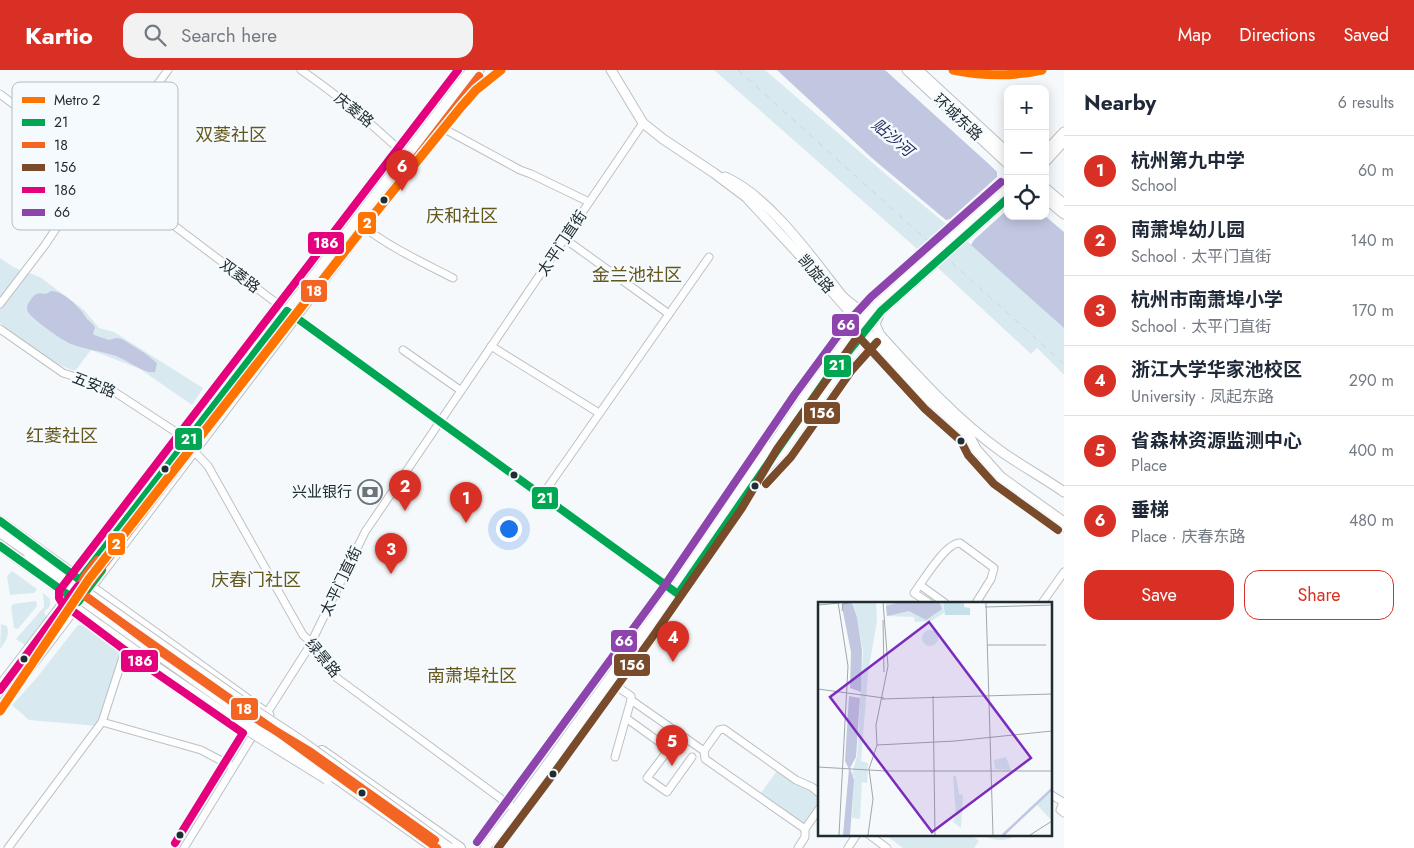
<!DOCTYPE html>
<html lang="en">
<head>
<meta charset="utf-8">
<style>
  body { margin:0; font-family:Jost,"Noto Sans SC",sans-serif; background:#f2f2f3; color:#1f2937 }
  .controls { position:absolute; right:15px; top:15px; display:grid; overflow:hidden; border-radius:10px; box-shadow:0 2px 12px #0003 }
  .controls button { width:45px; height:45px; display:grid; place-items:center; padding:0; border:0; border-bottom:1px solid #e0e1e3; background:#fff; color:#1f2937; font:25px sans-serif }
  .you { position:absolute; left:508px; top:458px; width:18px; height:18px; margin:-12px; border:4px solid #fff; border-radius:50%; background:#1a73e8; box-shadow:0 0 0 8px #1a73e833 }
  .badge { display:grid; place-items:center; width:32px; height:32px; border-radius:50%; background:#d93025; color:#fff; font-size:16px; font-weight:700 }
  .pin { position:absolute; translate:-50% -41px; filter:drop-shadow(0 1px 2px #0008) }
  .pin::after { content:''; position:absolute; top:26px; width:18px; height:15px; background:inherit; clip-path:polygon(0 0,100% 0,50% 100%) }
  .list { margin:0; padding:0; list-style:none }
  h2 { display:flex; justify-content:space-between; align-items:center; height:65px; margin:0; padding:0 20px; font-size:21px }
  h2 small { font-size:16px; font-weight:400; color:#747a83 }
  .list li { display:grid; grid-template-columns:32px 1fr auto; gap:15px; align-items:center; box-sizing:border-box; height:70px; padding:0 20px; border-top:1px solid #e0e1e3 }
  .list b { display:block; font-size:19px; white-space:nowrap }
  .list p { margin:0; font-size:16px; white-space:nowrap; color:#747a83 }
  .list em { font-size:16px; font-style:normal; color:#747a83 }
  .actions { display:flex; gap:10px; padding:15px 20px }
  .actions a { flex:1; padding:11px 0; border:1px solid #d93025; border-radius:15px; text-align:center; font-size:18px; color:#d93025 }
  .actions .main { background:#d93025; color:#fff }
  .icon { flex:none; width:28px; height:28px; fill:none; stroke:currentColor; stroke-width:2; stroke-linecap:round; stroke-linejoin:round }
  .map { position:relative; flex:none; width:1064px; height:778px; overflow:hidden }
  header { display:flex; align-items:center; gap:30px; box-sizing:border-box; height:70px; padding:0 25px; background:#d93025; color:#fff }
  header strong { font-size:24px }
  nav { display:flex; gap:28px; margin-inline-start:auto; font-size:18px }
  .search { width:350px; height:45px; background:#f2f2f3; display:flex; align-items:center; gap:12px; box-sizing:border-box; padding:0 18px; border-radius:15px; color:#747a83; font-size:19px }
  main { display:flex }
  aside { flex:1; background:#fff }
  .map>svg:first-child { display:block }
  .green { fill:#d9e9f0 }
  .water { fill:#c1c7e1 }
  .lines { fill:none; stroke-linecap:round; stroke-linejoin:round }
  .minor-casing { stroke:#bbc1c5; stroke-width:9 }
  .major-casing { stroke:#bbc1c5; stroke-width:11 }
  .highway-casing { stroke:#bbc1c5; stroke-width:12 }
  .minor { stroke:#fefefe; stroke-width:7 }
  .major { stroke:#fefefe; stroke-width:9 }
  .highway { stroke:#fefefe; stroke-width:10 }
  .rail { stroke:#d3d4d6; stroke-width:1; stroke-dasharray:6 6; stroke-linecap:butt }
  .major-bridge-casing { stroke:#bbc1c5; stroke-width:11; stroke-linecap:butt }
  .highway-bridge-casing { stroke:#bbc1c5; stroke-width:12; stroke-linecap:butt }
  .major-bridge { stroke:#fefefe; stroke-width:9 }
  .highway-bridge { stroke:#fefefe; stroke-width:10 }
  .bus-1-casing { stroke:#f4fafd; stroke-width:11 }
  .bus-2-casing { stroke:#f4fafd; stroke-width:11 }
  .bus-3-casing { stroke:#f4fafd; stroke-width:11 }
  .bus-4-casing { stroke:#f4fafd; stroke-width:11 }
  .bus-5-casing { stroke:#f4fafd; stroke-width:11 }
  .bus-1 { stroke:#00a651; stroke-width:8 }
  .bus-2 { stroke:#f26522; stroke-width:8 }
  .bus-3 { stroke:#7a4b2a; stroke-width:8 }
  .bus-4 { stroke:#e5007d; stroke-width:8 }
  .bus-5 { stroke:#8e44ad; stroke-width:8 }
  .metro-1-casing { stroke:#f4fafd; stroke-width:12 }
  .metro-1 { stroke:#ff7300; stroke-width:9 }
  .bus-dot { fill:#202c30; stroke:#f4fafd; stroke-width:2 }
  .labels { text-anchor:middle; stroke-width:5; stroke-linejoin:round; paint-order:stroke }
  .street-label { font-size:15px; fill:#202c30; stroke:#f4fafd }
  .poi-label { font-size:15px; fill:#202c30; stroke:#f4fafd; text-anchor:end }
  .water-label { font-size:16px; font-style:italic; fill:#272c5b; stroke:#f4fafd }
  .quarter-label { font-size:18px; fill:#65571b; stroke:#f4fafd }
  .inset-river { fill:none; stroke:#c1c7e1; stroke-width:2.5 }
  .inset-road { fill:none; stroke:#a0a7aa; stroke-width:1 }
  .view { fill:#7b2cbf; fill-opacity:0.15; stroke:#7b2cbf; stroke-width:2.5 }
  .inset-edge { fill:none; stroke:#202c30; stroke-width:2.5 }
  .key { fill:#f4fafd; stroke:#b4bcc0; stroke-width:1 }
  .key-label { font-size:14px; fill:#202c30 }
  .line-badge { stroke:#f4fafd; stroke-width:2 }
  .badge-label { font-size:14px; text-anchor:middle; font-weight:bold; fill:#fff }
</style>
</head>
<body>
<header>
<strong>Kartio</strong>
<div class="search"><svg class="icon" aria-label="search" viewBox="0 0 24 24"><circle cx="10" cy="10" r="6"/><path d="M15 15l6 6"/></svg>Search here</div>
<nav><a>Map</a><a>Directions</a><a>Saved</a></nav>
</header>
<main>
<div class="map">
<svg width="1064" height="778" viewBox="0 0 1064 778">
  <rect width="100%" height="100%" fill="#f6f9fb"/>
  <g class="green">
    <path d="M714,0H765L889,107L1064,251V305L1037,278L1031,284L924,185Z"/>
    <path d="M0,188L13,197L40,207L84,240L99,258L114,262L203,318L192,335L140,299L91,280L75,301C51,294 20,269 0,253Z"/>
    <path d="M12,501L37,519L34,523L10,525L7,506Z"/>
    <path d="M43,523L50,529V536L44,542L47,548L25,575L16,569L44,537Z"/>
    <path d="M36,531L37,536L18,559L14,558L11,537L13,534Z"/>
    <path d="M1,554L7,556C10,566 6,571 0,579Z"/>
    <path d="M78,555H83L93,563L101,565L127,586L98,656L29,650L12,635L35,610Z"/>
    <path d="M779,698L819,723V739L805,759L758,727Z"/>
    <path d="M884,764H970L979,771L974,778H903Z"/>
    <path d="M981,764H1020C1007,771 995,773 981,764Z"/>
  </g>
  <g class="water">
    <path d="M777,0H885L991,96L997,102V107L950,149L946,150L873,89Z"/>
    <path d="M1008,139V146H1045L1064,162V258L971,175L974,170Z"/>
    <path d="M51,221C64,221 79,237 85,246C88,252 93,252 95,258L93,263L94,265L109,270L116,268L122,269L146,284L157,293L155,302C145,305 125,288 113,285C99,281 84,279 71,274C63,271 32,249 28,242C25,237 29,232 32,228C36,222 40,223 46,224Z"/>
  </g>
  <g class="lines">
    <defs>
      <g id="minor">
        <path d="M301,0C339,26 371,53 405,85"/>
        <path d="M0,24L287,241L677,524"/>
        <path d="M439,56L520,100L531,104L589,132"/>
        <path d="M364,157C391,178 422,192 453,208"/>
        <path d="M565,169L669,244"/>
        <path d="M0,234L45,175L97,97L168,0"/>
        <path d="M0,259L63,303L107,317L188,370"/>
        <path d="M491,276L599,343"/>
        <path d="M403,280L460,320"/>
        <path d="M194,381L208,396L303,565L311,572L337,608L515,739"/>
        <path d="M541,427L709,187"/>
        <path d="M1064,458V457"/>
        <path d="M920,515L945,533"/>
        <path d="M929,533L914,523C923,511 946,472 960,473L994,498L991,509L976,533"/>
        <path d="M1042,533L1064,502"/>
        <path d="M613,614L631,626V630L615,687"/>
        <path d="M631,630L704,681L705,689L805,759"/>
        <path d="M265,646L309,577L365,462L643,53"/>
        <path d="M626,648L669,679L647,708L667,722L692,687"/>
        <path d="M102,652L201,680L233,697"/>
        <path d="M704,681L719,660L724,659L796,710L812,717L819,723"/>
        <path d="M1050,724L1063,732L1060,740L1064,743"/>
        <path d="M868,764L887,778"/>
        <path d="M8,778L102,652L127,575"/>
        <path d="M184,778L255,662"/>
        <path d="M798,778L805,767V759L819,739"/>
        <path d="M848,778L857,764"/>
      </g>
      <g id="major">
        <path d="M611,0L643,53L663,69L714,103L746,127L806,192L898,297L932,332L969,365L976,379L1001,407L1064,452"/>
        <path d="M907,0L1008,94"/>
        <path d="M918,0L1008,83"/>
        <path d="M1045,82L1064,62"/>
        <path d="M1045,92L1064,71"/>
        <path d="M725,107C769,126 813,189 842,226C856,239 859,242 878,234"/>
        <path d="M1045,118L1064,134"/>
        <path d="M1045,128L1064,144"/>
        <path d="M879,245L875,254L880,265C917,306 957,350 1002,382C1022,396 1044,408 1064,422"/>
        <path d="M811,313L837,277"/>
        <path d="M0,451L269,645"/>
        <path d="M0,476L32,499"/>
        <path d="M78,532L80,540L119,570"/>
        <path d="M133,573L221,635"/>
        <path d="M0,616L471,0"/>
        <path d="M0,637L364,157L479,0"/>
        <path d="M485,778L515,739L673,521L738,425L775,365"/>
        <path d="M497,778L762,403L783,381L844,294L869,265"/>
      </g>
      <g id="highway">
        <path d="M107,553L143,588L154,596"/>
        <path d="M322,681L460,778"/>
      </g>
    </defs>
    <use href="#minor" class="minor-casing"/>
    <use href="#major" class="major-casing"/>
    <use href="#highway" class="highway-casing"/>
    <use href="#minor" class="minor"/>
    <use href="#major" class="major"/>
    <use href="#highway" class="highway"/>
    <path class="rail" d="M738,0L1064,294"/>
    <defs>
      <g id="major-bridge">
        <path d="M773,375L803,330L856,258L878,234L1008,119"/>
        <path d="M779,377L825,311L881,241L1008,128"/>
      </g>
      <g id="highway-bridge">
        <path d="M0,462L255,641L302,672L449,778"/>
        <path d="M27,490L162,587L249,649L298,681L435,778"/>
        <path d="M154,596L256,665L327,709"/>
      </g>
    </defs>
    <use href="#major-bridge" class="major-bridge-casing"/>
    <use href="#highway-bridge" class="highway-bridge-casing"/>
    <use href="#major-bridge" class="major-bridge"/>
    <use href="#highway-bridge" class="highway-bridge"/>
    <defs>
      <g id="bus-1">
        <path d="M0,451L80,510L287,241L678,524L825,311L881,241L1008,128"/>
        <path d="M0,476L78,532L102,500"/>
      </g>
      <g id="bus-2">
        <path d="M97,490C90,500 75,513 83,525L283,666L437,778"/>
        <path d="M435,770L311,682L261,652L158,580L82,523L479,6"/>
      </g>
      <g id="bus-3">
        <path d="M766,414L791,387L852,300L877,272"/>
        <path d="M498,778L557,699L651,569L742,438L777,379L858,266L925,339L961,371L968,385L994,414L1058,460"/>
      </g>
      <g id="bus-4">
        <path d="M0,620L78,516"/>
        <path d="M175,773L243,663L146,596L62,533L59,528V521L458,0"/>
      </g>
      <path id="bus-5" d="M477,772L665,515L795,324L848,252L871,227L1001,112"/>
    </defs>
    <use href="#bus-1" class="bus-1-casing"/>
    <use href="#bus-2" class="bus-2-casing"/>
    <use href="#bus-3" class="bus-3-casing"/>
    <use href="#bus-4" class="bus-4-casing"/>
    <use href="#bus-5" class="bus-5-casing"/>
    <use href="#bus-1" class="bus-1"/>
    <use href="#bus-2" class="bus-2"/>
    <use href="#bus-3" class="bus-3"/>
    <use href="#bus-4" class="bus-4"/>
    <use href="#bus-5" class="bus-5"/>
    <defs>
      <g id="metro-1">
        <path d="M953,0C983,6 1012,7 1042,0"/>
        <path d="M0,641L89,509L367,153L461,37L476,20L501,0"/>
      </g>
    </defs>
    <use href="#metro-1" class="metro-1-casing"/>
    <use href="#metro-1" class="metro-1"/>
  </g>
  <defs>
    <symbol id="bank-ring" viewBox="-11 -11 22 22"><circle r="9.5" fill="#f4fafd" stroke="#6b7477" stroke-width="1.5"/><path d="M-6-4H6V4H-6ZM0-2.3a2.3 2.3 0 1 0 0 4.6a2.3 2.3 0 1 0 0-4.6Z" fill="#6b7477"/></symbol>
  </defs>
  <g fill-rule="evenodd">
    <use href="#bank-ring" x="356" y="408" width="28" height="28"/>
  </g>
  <g class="bus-dot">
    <circle cx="384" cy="130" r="4.5"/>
    <circle cx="961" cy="371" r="4.5"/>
    <circle cx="165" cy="399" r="4.5"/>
    <circle cx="514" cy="405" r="4.5"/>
    <circle cx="755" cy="416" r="4.5"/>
    <circle cx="24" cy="589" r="4.5"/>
    <circle cx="553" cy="704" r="4.5"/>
    <circle cx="362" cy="723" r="4.5"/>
    <circle cx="180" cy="765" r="4.5"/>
  </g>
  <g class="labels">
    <g class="street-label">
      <text transform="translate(354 40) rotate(39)" y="5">庆菱路</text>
      <text transform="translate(958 47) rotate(43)" y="5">环城东路</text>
      <text transform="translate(562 173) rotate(-56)" y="5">太平门直街</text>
      <text transform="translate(816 204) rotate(49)" y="5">凯旋路</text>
      <text transform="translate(240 206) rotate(37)" y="5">双菱路</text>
      <text transform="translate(94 315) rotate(21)" y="5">五安路</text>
      <text transform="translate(341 511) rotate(-64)" y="5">太平门直街</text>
      <text transform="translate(323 588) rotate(50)" y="5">绿景路</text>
    </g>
    <g class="poi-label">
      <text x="352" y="427">兴业银行</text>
    </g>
    <g class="water-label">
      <text transform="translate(893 67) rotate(40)" y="6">贴沙河</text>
    </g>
    <g class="quarter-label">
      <text x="231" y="71">双菱社区</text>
      <text x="462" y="152">庆和社区</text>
      <text x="637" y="211">金兰池社区</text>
      <text x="62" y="372">红菱社区</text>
      <text x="256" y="516">庆春门社区</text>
      <text x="472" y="612">南萧埠社区</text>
    </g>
  </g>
  <g transform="translate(818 532)">
    <rect width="234" height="234" fill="#f6f9fb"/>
    <path d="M35,0H58L59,19L50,71L43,159L50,161L49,181L44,180L42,217L34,216L36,175L34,172L39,154L45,48ZM68,0H125L126,11L113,19L97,20L96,15L69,14ZM104 36a8 8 0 1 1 16 0a8 8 0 1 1-16 0ZM188,155L193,168L177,167L176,158ZM135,174H138L141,192L145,193L143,226L135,220L138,213ZM232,191L234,193L233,218L219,203Z" fill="#d9e9f0"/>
    <path d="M125,0H146V5L152,6V13H127Z" fill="#c6e0ea"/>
    <path d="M23,0H34L39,16L44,48L43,90L32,86L33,50ZM82,0H121L124,7L108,18L91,9L69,14L68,4ZM31,94L42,96L38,155L32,166L36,178L32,233H25L31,167L27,159Z" fill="#c1c7e1"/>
    <path class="inset-river" d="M185,233L234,187"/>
    <path class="inset-road" d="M20,0L30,64L21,233M168,0L175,233M0,3L22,1M167,5L234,3M24,9L25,2L35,0M65,18L66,70M169,43H228M0,87L66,96M115,94L117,233M63,97L234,92M59,143L137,139L234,129M0,165L68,169H234M50,233L55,197L51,167L59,143L58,123L70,64L65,0M212,233L234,219"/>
    <path class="view" d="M111,20L213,156L114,230L12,95Z"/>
    <rect width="234" height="234" class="inset-edge"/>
  </g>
  <rect x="12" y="12" width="166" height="148" rx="8" class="key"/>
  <rect x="22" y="27" width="23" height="6" fill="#ff7300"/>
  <rect x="22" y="49" width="23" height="7" fill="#00a651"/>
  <rect x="22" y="72" width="23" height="6" fill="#f26522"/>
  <rect x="22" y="94" width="23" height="7" fill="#7a4b2a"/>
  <rect x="22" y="117" width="23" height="6" fill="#e5007d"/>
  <rect x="22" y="139" width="23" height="7" fill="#8e44ad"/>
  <g class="key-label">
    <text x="54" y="35">Metro 2</text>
    <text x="54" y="57">21</text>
    <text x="54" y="80">18</text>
    <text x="54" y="102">156</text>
    <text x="54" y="125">186</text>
    <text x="54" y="147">66</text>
  </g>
  <g class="line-badge">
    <rect x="357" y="141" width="20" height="24" rx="5" fill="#ff7300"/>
    <rect x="307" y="161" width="38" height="24" rx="5" fill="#e5007d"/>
    <rect x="300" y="209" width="28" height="24" rx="5" fill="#f26522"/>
    <rect x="831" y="243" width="29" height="24" rx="5" fill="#8e44ad"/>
    <rect x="823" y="284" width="29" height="24" rx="5" fill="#00a651"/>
    <rect x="803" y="331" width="38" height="24" rx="5" fill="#7a4b2a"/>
    <rect x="174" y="357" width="29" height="24" rx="5" fill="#00a651"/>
    <rect x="531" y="416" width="28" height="24" rx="5" fill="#00a651"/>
    <rect x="107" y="462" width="19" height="24" rx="5" fill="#ff7300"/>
    <rect x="610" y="559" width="28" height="24" rx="5" fill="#8e44ad"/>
    <rect x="120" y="579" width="39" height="24" rx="5" fill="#e5007d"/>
    <rect x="613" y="583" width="38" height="24" rx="5" fill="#7a4b2a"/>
    <rect x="230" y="627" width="29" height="24" rx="5" fill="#f26522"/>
  </g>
  <g class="badge-label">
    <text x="367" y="158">2</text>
    <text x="326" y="178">186</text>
    <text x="314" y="226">18</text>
    <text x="846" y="260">66</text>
    <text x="837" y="300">21</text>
    <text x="822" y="348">156</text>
    <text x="189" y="374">21</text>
    <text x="545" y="433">21</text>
    <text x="116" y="479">2</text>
    <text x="624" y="576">66</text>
    <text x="140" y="596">186</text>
    <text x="632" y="600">156</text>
    <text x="244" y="644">18</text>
  </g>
</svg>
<div class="controls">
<button>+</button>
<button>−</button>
<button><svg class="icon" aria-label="locate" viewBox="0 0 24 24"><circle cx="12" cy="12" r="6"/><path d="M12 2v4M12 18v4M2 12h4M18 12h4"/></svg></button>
</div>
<div class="you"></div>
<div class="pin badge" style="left:466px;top:453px">1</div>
<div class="pin badge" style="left:405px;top:441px">2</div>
<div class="pin badge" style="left:391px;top:504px">3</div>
<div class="pin badge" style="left:673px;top:592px">4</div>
<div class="pin badge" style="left:672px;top:696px">5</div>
<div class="pin badge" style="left:402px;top:121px">6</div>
</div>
<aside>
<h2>Nearby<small>6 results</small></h2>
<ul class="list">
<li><span class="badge">1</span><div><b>杭州第九中学</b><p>School</p></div><em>60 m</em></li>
<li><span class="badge">2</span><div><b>南萧埠幼儿园</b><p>School · 太平门直街</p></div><em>140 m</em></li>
<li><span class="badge">3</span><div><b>杭州市南萧埠小学</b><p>School · 太平门直街</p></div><em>170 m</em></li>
<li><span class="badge">4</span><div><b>浙江大学华家池校区</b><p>University · 凤起东路</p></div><em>290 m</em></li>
<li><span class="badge">5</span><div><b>省森林资源监测中心</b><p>Place</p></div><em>400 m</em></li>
<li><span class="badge">6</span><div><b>垂梯</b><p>Place · 庆春东路</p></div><em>480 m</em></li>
</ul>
<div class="actions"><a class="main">Save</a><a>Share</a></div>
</aside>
</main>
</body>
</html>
